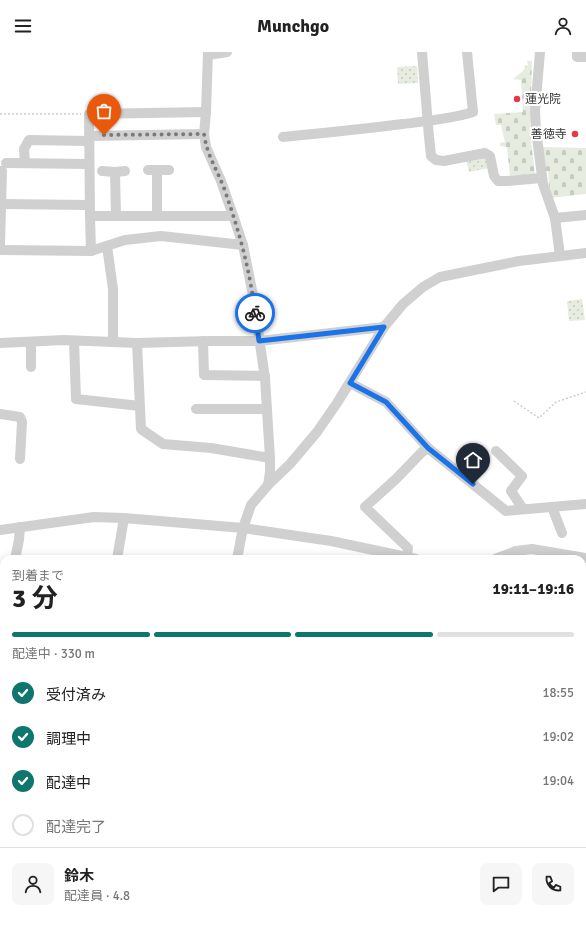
<!DOCTYPE html>
<html lang="ja">
<meta charset="utf-8">
<style>
body{margin:0;font-family:Signika,"Noto Sans JP",sans-serif;background:#f6f6f6;color:#222;height:100vh;display:flex;flex-direction:column;font-size:15px;white-space:nowrap}
*{box-sizing:border-box;margin:0}
p{font-size:13px;color:#767676}
.icon{flex:none;width:22px;height:22px;fill:none;stroke:currentColor;stroke-width:2;stroke-linecap:round;stroke-linejoin:round}
.map{position:relative;flex:1;overflow:hidden}
.sheet{position:absolute;left:0px;top:503px;width:586px;height:372px;display:flex;flex-direction:column;background:#fff;border-radius:12px 12px 0 0;box-shadow:0 2px 10px #0003}
.sheet>*{flex:none}
.pin{position:absolute;display:grid;place-items:center;width:34px;height:34px;color:#fff;margin:-41px -17px;border-radius:50% 50% 50% 0;rotate:-45deg;box-shadow:0 0 4px #0007}
.pin .icon{rotate:45deg}
.courier{position:absolute;display:grid;place-items:center;width:40px;height:40px;margin:-20px;border:3px solid #1a73e8;border-radius:50%;background:#fff;color:#222;box-shadow:0 1px 5px #0007}
.head em{font-style:normal;font-weight:700}
.head div{display:flex;flex-direction:column-reverse}
.head{display:flex;align-items:center;justify-content:space-between;height:68px;padding:0 12px}
h1{font-size:26px;font-weight:700;line-height:30px}
.bar{display:grid;grid-template-columns:repeat(4,1fr);gap:6px 4px;align-content:center;height:48px;padding:0 12px}
.bar i{height:5px;border-radius:3px;background:#e0e0e0}
.bar .selected{background:#0f766e}
.bar p{grid-column:span 4}
.line{display:flex;align-items:center;gap:10px;padding:0 12px;border-top:1px solid #e0e0e0}
.line div{flex:1}
.round{display:grid;place-items:center;flex:none;width:42px;height:42px;border-radius:8px;background:#f6f6f6}
ol{padding:0 12px;list-style:none}
li{display:flex;align-items:center;gap:12px;height:44px}
li p{margin-inline-start:auto}
li .icon{padding:4px;border-radius:50%;background:#0f766e;color:#fff;stroke-width:4}
li:last-child{color:#767676}
li i{width:22px;height:22px;border:2px solid #e0e0e0;border-radius:50%}
header{display:flex;justify-content:space-between;align-items:center;height:52px;padding:0 12px;background:#fff;font-size:18px;font-weight:700}
.map>svg:first-child{display:block}
.cemetery{fill:url(#cemetery-stones)}
.park{fill:url(#park-dots)}
.lines{fill:none;stroke-linecap:round;stroke-linejoin:round}
.stream{stroke:#cfe2ee;stroke-width:2.5}
.path{stroke:#cdcdcd;stroke-width:1.5;stroke-dasharray:2 2;stroke-linecap:butt}
.minor{stroke:#d0d0d0;stroke-width:10}
.done{stroke:#7a7a7a;stroke-width:4;stroke-dasharray:0 7.2}
.route{stroke:#1a73e8;stroke-width:5}
.poi-dot{fill:#e63946;stroke:#fff;stroke-width:1.5}
.labels{text-anchor:middle;stroke-width:4;stroke-linejoin:round;paint-order:stroke}
.poi-label{font-size:12px;fill:#333;stroke:#fff;text-anchor:start}
</style>
<header><svg class="icon" aria-label="menu" viewBox="0 0 24 24"><path d="M4 6h16M4 12h16M4 18h16"/></svg>Munchgo<svg class="icon" aria-label="person" viewBox="0 0 24 24"><circle cx="12" cy="8" r="4"/><path d="M4 21q1-7 8-7t8 7"/></svg></header>
<div class="map">
<svg width="586" height="875" viewBox="0 0 586 875">
<defs>
<pattern id="cemetery-stones" width="16" height="16" patternUnits="userSpaceOnUse"><rect width="16" height="16" fill="#e6ecdf"/><path d="M2 7V4a2 2 0 0 1 4 0v3zM10 15v-3a2 2 0 0 1 4 0v3z" fill="#c6cbc0"/></pattern>
<pattern id="park-dots" width="8" height="8" patternUnits="userSpaceOnUse"><rect width="8" height="8" fill="#e6ecdf"/><path d="M2 2h.1M6 6h.1" fill="none" stroke="#c6cbc0" stroke-width="1.8" stroke-linecap="round"/></pattern>
</defs>
<rect width="100%" height="100%" fill="#fff"/>
<!-- cemetery -->
<g class="cemetery">
<polygon points="527,9 532,9 530,81 535,122 510,124 507,95 500,94 500,91 505,90 501,73 496,73 494,62 523,60 521,28 513,27 524,18 525,14 528,13"/>
<polygon points="541,95 586,96 586,142 550,146 548,119 543,119"/>
</g>
<!-- park -->
<g class="park">
<polygon points="417,14 418,31 398,32 397,15"/>
<polygon points="482,105 487,106 489,116 469,120 466,108"/>
<polygon points="582,247 585,268 569,269 567,249"/>
</g>
<g class="lines">
<!-- stream -->
<g class="stream">
<polyline points="582,870 586,870"/>
<polyline points="484,875 489,871"/>
</g>
<!-- path -->
<g class="path">
<polyline points="0,62 81,62"/>
<polyline points="514,349 539,366 556,350 586,340"/>
</g>
<!-- minor -->
<g class="minor">
<polyline points="208,0 206,60 204,82 206,95 221,129 235,169 243,193 252,238 265,326 270,406 270,420 268,433"/>
<polyline points="422,0 429,85 431,104 436,108 444,109 485,101 490,104 494,124 498,129 507,129 542,126"/>
<polyline points="540,0 535,59 536,78 543,132 555,166 560,204"/>
<polyline points="577,0 577,5 586,5"/>
<polyline points="208,3 227,0"/>
<polyline points="89,84 204,82"/>
<path d="M283,85C323,81 363,77 403,72C427,69 451,67 473,60L467,0"/>
<polyline points="6,111 89,112"/>
<polyline points="25,111 24,97 29,88 89,89"/>
<polyline points="148,118 169,118"/>
<polyline points="0,119 2,119 0,192"/>
<polyline points="102,119 115,120 125,119"/>
<polyline points="157,119 157,164"/>
<polyline points="115,120 116,164"/>
<polyline points="1,152 89,153"/>
<polyline points="90,164 89,62 206,60"/>
<polyline points="555,166 586,163"/>
<polyline points="107,194 113,237 113,290"/>
<polyline points="0,198 91,199 125,188 161,184 243,193"/>
<polyline points="91,199 90,164 233,164"/>
<polyline points="74,289 76,347 140,354"/>
<polyline points="203,289 204,323 265,324"/>
<polyline points="31,290 31,315"/>
<polyline points="0,291 64,288 137,291 210,289 259,289 384,275"/>
<polyline points="137,291 141,377 163,392 211,396 270,406"/>
<polyline points="350,331 386,350 428,396 506,459 586,452"/>
<polyline points="196,357 267,357"/>
<polyline points="0,362 20,365 22,370 20,407"/>
<polyline points="496,399 522,424 511,439 523,457"/>
<polyline points="552,455 562,481"/>
<polyline points="0,478 94,465 124,466 243,476 331,489 416,507"/>
<polyline points="407,504 408,496 365,455 396,427 422,400 428,396"/>
<polyline points="15,507 19,488 20,475"/>
<polyline points="117,507 124,466"/>
<polyline points="237,507 243,476 251,453 268,433 290,412 317,380 337,351 384,275 403,252 423,235 440,225 519,209 586,201"/>
<polyline points="495,507 516,499 532,497 586,506"/>
<polyline points="0,557 4,546"/>
<polyline points="0,581 4,583"/>
<polyline points="584,632 586,630"/>
<polyline points="582,647 586,652 582,665"/>
<polyline points="582,705 586,700"/>
<polyline points="0,712 4,708"/>
<polyline points="582,729 586,728"/>
<polyline points="0,735 4,738"/>
<polyline points="582,792 586,792"/>
<polyline points="0,795 4,797"/>
<polyline points="0,818 4,807"/>
<polyline points="582,833 586,832"/>
<polyline points="394,871 423,875"/>
<polyline points="40,875 42,871"/>
<polyline points="144,875 145,871"/>
<polyline points="251,875 252,871"/>
<polyline points="365,875 365,871"/>
<polyline points="445,875 445,871"/>
<polyline points="468,875 470,871"/>
</g>
</g>
<g class="lines">
<!-- done -->
<path class="done" d="M104,83L204,82C207,104 218,119 225,139C239,179 250,218 255,261"/>
<!-- route -->
<polyline class="route" points="255,261 259,289 384,275 350,331 386,350 428,396 473,432"/>
</g>
<!-- markers -->
<g class="poi-dot">
<circle cx="517" cy="47" r="4"/>
<circle cx="575" cy="82" r="4"/>
</g>
<g class="labels">
<!-- poi labels -->
<g class="poi-label">
<text x="525" y="51">蓮光院</text>
<text x="567" y="86" text-anchor="end">善徳寺</text>
</g>
</g>
</svg>
<div class="pin" style="left:104px;top:83px;background:#ea580c"><svg class="icon" aria-label="bag" viewBox="0 0 24 24"><path d="M5 8h14l-1 12H6zM9 8a3 3 0 0 1 6 0"/></svg></div>
<div class="pin" style="left:473px;top:432px;background:#1f2937"><svg class="icon" aria-label="home" viewBox="0 0 24 24"><path d="M3 11l9-7 9 7M6 9v11h12V9"/></svg></div>
<div class="courier" style="left:255px;top:261px"><svg class="icon" aria-label="bike" viewBox="0 0 24 24"><circle cx="6" cy="16" r="4"/><circle cx="18" cy="16" r="4"/><path d="M6 16l4-8h5l3 8M10 8l3 8H6M13 5h3"/></svg></div>
<section class="sheet">
<div class="head"><div><h1>3 分</h1><p>到着まで</p></div><em>19:11–19:16</em></div>
<div class="bar"><i class="selected"></i><i class="selected"></i><i class="selected"></i><i></i><p>配達中 · 330 m</p></div>
<ol>
<li><svg class="icon" aria-label="check" viewBox="0 0 24 24"><path d="M5 12l5 5 9-10"/></svg>受付済み<p>18:55</p></li>
<li><svg class="icon" aria-label="check" viewBox="0 0 24 24"><path d="M5 12l5 5 9-10"/></svg>調理中<p>19:02</p></li>
<li><svg class="icon" aria-label="check" viewBox="0 0 24 24"><path d="M5 12l5 5 9-10"/></svg>配達中<p>19:04</p></li>
<li><i></i>配達完了</li>
</ol>
<div class="line" style="height:72px"><a class="round"><svg class="icon" aria-label="person" viewBox="0 0 24 24"><circle cx="12" cy="8" r="4"/><path d="M4 21q1-7 8-7t8 7"/></svg></a><div><b>鈴木</b><p>配達員 · 4.8</p></div><a class="round"><svg class="icon" aria-label="chat" viewBox="0 0 24 24"><path d="M4 5h16v11H9l-5 4z"/></svg></a><a class="round"><svg class="icon" aria-label="phone" viewBox="0 0 24 24"><path d="M5 4h4l2 5-3 2q2 4 5 5l2-3 5 2v4C11 20 4 13 5 4z"/></svg></a></div>
</section>
</div>
